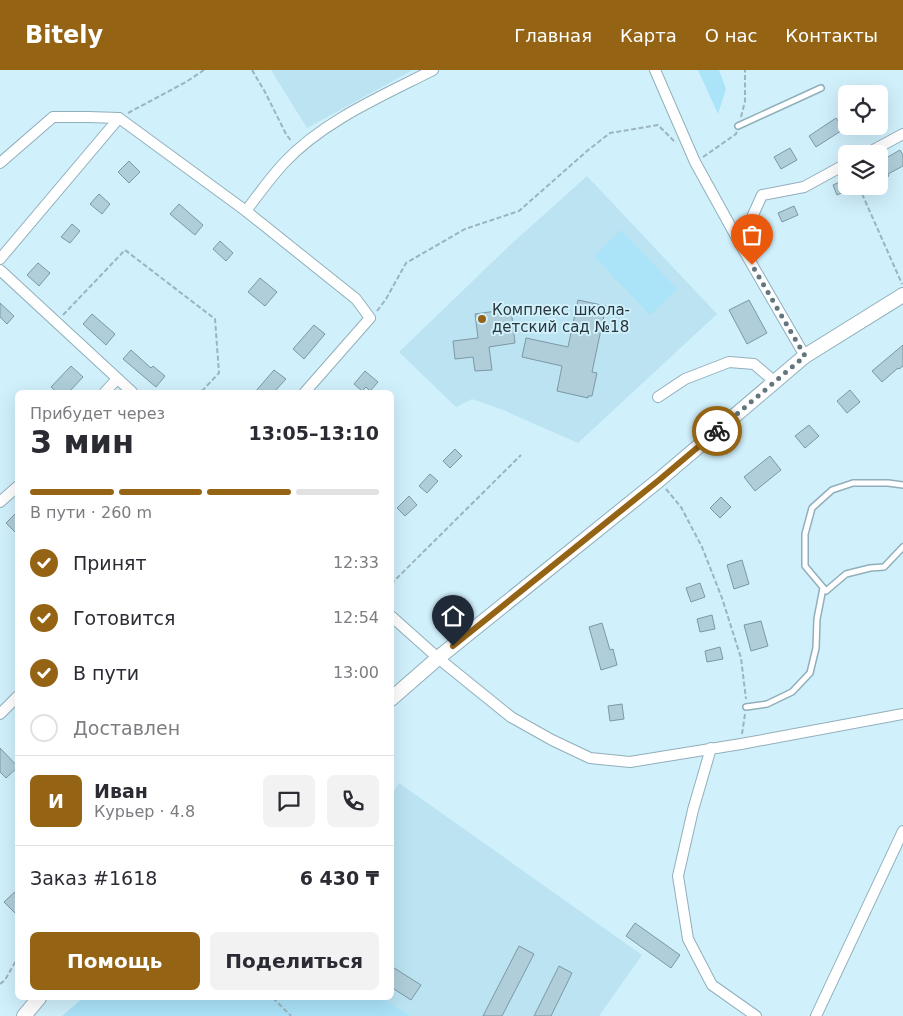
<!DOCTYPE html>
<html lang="ru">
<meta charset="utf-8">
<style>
body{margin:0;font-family:"DejaVu Sans",sans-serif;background:#f2f2f3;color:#2b2b33;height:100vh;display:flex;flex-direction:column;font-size:19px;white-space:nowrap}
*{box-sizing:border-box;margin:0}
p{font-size:16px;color:#7c7c81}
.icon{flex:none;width:28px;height:28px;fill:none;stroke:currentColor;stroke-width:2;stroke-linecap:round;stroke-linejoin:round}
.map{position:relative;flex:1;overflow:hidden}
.sheet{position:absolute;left:15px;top:320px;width:379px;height:610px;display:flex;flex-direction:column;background:#fff;border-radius:8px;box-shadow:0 5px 20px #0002}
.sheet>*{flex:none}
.buttons{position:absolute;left:838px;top:15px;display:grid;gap:10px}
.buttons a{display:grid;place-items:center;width:50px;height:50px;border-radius:8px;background:#fff;box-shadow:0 5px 20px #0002;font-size:25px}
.pin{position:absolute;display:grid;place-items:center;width:42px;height:42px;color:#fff;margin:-51px -21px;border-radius:50% 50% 50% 0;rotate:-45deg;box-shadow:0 0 5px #0007}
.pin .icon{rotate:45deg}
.courier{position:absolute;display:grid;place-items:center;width:50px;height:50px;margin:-25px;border:4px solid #946414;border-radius:50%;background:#fff;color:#222;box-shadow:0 1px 6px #0007}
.overview em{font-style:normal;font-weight:800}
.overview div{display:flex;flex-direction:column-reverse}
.overview{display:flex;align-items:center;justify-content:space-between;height:85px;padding:0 15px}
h1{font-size:32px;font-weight:800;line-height:38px}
.bar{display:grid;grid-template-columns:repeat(4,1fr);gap:8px 5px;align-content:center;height:60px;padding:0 15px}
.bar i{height:6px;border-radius:4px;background:#e1e1e2}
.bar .active{background:#946414}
.bar p{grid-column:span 4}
.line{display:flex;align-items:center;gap:12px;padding:0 15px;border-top:1px solid #e1e1e2}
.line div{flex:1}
.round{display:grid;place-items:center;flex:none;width:52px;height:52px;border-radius:8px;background:#f2f2f3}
ol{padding:0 15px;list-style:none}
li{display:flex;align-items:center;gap:15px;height:55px}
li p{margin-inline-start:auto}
li .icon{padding:5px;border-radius:50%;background:#946414;color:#fff;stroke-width:4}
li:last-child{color:#7c7c81}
li i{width:28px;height:28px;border:2px solid #e1e1e2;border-radius:50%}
.primary-button{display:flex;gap:10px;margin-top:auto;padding:10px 15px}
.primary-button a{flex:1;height:58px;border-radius:8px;background:#946414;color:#fff;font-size:20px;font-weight:800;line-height:58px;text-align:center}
.primary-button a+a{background:#f2f2f3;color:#2b2b33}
header{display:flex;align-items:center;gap:30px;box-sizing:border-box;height:70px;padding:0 25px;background:#946414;color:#fff}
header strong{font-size:24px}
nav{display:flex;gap:28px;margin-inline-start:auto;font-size:18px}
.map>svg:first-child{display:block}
.built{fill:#bbe3f2}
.green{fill:#abe3f9}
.building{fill:#afceda;stroke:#7b99a4}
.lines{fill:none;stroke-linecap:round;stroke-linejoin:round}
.lane-casing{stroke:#91afbb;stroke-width:8}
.street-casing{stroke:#91afbb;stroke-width:12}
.secondary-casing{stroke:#91afbb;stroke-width:16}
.path{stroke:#9bb4be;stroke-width:2;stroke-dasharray:5 2.5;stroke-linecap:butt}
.lane{stroke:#fff;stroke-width:5}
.street{stroke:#fff;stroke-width:10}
.secondary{stroke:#fff;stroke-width:14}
.done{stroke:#63767e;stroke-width:5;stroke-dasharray:0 9}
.route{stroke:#946414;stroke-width:6}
.poi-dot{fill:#946414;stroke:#d0f0fc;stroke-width:2}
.labels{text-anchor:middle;stroke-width:4;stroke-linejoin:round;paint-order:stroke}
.poi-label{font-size:15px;fill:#29353a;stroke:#d0f0fc;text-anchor:start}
</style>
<header>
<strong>Bitely</strong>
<nav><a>Главная</a><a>Карта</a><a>О нас</a><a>Контакты</a></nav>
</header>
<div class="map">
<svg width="903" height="946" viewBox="0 0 903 946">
<rect width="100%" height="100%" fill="#d0f0fc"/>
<!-- built -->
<g class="built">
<polygon points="271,0 413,0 307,58"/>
<polygon points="587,106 717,244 578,373 503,340 472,329 456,337 399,282 507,178"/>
<polygon points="399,713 642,885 599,946 412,946 382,928 391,928 391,725"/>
</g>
<!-- green -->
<g class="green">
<polygon points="698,0 719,0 726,19 718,44"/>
<polygon points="621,160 677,219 650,245 594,186"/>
<polygon points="83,928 382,928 412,946 62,946"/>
</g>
<!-- building -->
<g class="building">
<polygon points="836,48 844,59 816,77 809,66"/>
<polygon points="790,78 797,90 781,99 774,87"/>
<polygon points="900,80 903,85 903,96 888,104 889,106 879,111 879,92"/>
<polygon points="129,91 140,102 129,113 118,102"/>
<polygon points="846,109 846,121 837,125 833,115"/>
<polygon points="99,124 110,134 102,144 90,134"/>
<polygon points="179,134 203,155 195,165 170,144"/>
<polygon points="794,136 798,145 782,152 778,143"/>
<polygon points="72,154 80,161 70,173 61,167"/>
<polygon points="220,171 233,183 226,191 213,179"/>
<polygon points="38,193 50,203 39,216 27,205"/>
<polygon points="260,208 277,222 265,236 248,222"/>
<polygon points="578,230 606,236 592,302 597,303 592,326 588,326 588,328 557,321 562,296 522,287 526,268 568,277"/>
<polygon points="749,230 767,263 747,274 729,240"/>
<polygon points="0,233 14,246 7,254 0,247"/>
<polygon points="511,239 515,273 489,277 492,300 475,301 473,287 455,289 453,271 478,268 475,244"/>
<polygon points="92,244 115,264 106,275 83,254"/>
<polygon points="314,255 325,264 304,289 293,279"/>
<polygon points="903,275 903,296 899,299 898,298 882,312 872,301"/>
<polygon points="131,280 151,298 153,296 165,306 156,317 123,289"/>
<polygon points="71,296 83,307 69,322 57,322 51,317"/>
<polygon points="274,300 286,309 274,322 255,322"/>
<polygon points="365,301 378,312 370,321 366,317 362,321 354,314"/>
<polygon points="850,320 860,332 847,343 837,331"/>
<polygon points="809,355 819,366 805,378 795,366"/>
<polygon points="455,379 462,386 450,398 443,391"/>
<polygon points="770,386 781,400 755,421 744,407"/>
<polygon points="430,404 438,411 427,423 419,416"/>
<polygon points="409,426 417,435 405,446 397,438"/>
<polygon points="721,427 731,437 720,448 710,438"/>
<polygon points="18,441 18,465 6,453"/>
<polygon points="742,490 749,514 734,519 727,495"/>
<polygon points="700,513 705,527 691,532 686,518"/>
<polygon points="712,545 715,559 700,562 697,549"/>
<polygon points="761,551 768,576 751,581 744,555"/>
<polygon points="602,553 610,580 613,579 617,595 601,600 589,557"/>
<polygon points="720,577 723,589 707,592 705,581"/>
<polygon points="622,634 624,649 610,651 608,636"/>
<polygon points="0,678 18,697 6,708 0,702"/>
<polygon points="18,819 18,846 4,832"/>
<polygon points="635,853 680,885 671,898 626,866"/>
<polygon points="519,876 534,884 502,946 483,946"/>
<polygon points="391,896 421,915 411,930 391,917"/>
<polygon points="559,896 572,903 551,946 534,946"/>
</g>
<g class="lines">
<defs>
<g id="lane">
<polyline points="738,56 821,18"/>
<polyline points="903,415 888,413 853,413 832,420 812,438 805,464 805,496 826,521 846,504 870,498 884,497 903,477"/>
<polyline points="746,637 767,634 792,622 810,603 816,578 817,549 823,518"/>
</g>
<g id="street">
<polyline points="655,0 695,92 743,179 805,286"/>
<polyline points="866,84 903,64"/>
<polyline points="0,93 53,47 88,47 119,48 246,141 356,229 370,248 305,322"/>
<path d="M246,141C258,125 270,108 284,93C323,51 382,26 433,0"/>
<polyline points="740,174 762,125 804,117 846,94"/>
<polyline points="0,189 119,48"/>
<polyline points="0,200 132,322"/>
<polyline points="105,322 117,309"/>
<polyline points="658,327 685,309 729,292 754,294 775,312"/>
<polyline points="0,432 18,416"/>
<polyline points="391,546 438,588 511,647 552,670 590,688 630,692 741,674 903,644"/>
<polyline points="0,644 18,626"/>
<polyline points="711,678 693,740 678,806 688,869 712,915 756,946"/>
<polyline points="816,946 903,761"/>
</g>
<g id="secondary">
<polyline points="391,629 438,588 659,410 805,286 903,225"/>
<polyline points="24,946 39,928"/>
</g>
</defs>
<!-- lane casing -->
<use href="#lane" class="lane-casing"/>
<!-- street casing -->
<use href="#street" class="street-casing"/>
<!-- secondary casing -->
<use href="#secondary" class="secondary-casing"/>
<!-- path -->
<g class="path">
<polyline points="252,0 265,22 286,64 292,72"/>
<polyline points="128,43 186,12 204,0"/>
<polyline points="741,47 745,31 745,0"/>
<polyline points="703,87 736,64 737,61"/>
<polyline points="859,117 902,214"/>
<polyline points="377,241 386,229 406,193 465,159 519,141 587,81 610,63 658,55 676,73"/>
<polyline points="63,245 125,180 215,249 219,303 201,322"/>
<polyline points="666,419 681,437 702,477 722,528 741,588 746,629"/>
<polyline points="391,514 521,385"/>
<polyline points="742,664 745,644"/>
<polyline points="0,914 5,910 18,887"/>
<polyline points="273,928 291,946"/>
</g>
<!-- lane -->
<use href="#lane" class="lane"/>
<!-- street -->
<use href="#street" class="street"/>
<!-- secondary -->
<use href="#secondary" class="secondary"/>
</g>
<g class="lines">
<!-- done -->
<polyline class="done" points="717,361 805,286 752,195"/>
<!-- route -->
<polyline class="route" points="453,576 659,410 717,361"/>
</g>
<!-- markers -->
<circle class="poi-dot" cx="482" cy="249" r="5"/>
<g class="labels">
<!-- poi labels -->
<g class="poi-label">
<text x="492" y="245">Комплекс школа-<tspan x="492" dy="17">детский сад №18</tspan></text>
</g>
</g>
</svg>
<div class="buttons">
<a><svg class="icon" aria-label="locate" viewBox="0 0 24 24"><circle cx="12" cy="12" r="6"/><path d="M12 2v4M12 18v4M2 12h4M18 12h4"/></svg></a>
<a><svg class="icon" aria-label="layers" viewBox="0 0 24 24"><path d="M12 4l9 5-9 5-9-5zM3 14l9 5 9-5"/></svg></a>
</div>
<div class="pin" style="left:752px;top:195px;background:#ea580c"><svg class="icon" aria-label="bag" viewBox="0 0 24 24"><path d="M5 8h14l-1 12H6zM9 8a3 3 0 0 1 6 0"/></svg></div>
<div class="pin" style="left:453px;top:576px;background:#1f2937"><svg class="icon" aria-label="home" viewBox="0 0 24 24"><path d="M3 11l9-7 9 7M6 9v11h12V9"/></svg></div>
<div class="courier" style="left:717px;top:361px"><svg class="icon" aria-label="bike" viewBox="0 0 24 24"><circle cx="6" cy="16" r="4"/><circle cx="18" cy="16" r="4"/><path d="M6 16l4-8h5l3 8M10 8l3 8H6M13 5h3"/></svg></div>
<section class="sheet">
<div class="overview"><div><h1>3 мин</h1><p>Прибудет через</p></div><em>13:05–13:10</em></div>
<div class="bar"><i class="active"></i><i class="active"></i><i class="active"></i><i></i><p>В пути · 260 m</p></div>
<ol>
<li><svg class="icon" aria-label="check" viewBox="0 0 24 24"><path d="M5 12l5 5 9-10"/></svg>Принят<p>12:33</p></li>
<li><svg class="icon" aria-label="check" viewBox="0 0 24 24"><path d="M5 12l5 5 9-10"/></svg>Готовится<p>12:54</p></li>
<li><svg class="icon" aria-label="check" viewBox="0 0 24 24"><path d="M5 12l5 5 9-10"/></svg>В пути<p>13:00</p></li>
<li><i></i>Доставлен</li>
</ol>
<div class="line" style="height:90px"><b class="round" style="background:#946414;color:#fff">И</b><div><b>Иван</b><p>Курьер · 4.8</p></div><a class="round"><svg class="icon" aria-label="chat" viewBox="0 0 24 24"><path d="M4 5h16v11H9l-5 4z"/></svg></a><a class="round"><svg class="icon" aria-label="phone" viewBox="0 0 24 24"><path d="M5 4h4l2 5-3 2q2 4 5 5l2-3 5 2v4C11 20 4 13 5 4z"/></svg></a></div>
<div class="line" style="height:65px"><div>Заказ #1618</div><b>6 430 ₸</b></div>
<div class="primary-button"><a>Помощь</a><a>Поделиться</a></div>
</section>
</div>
